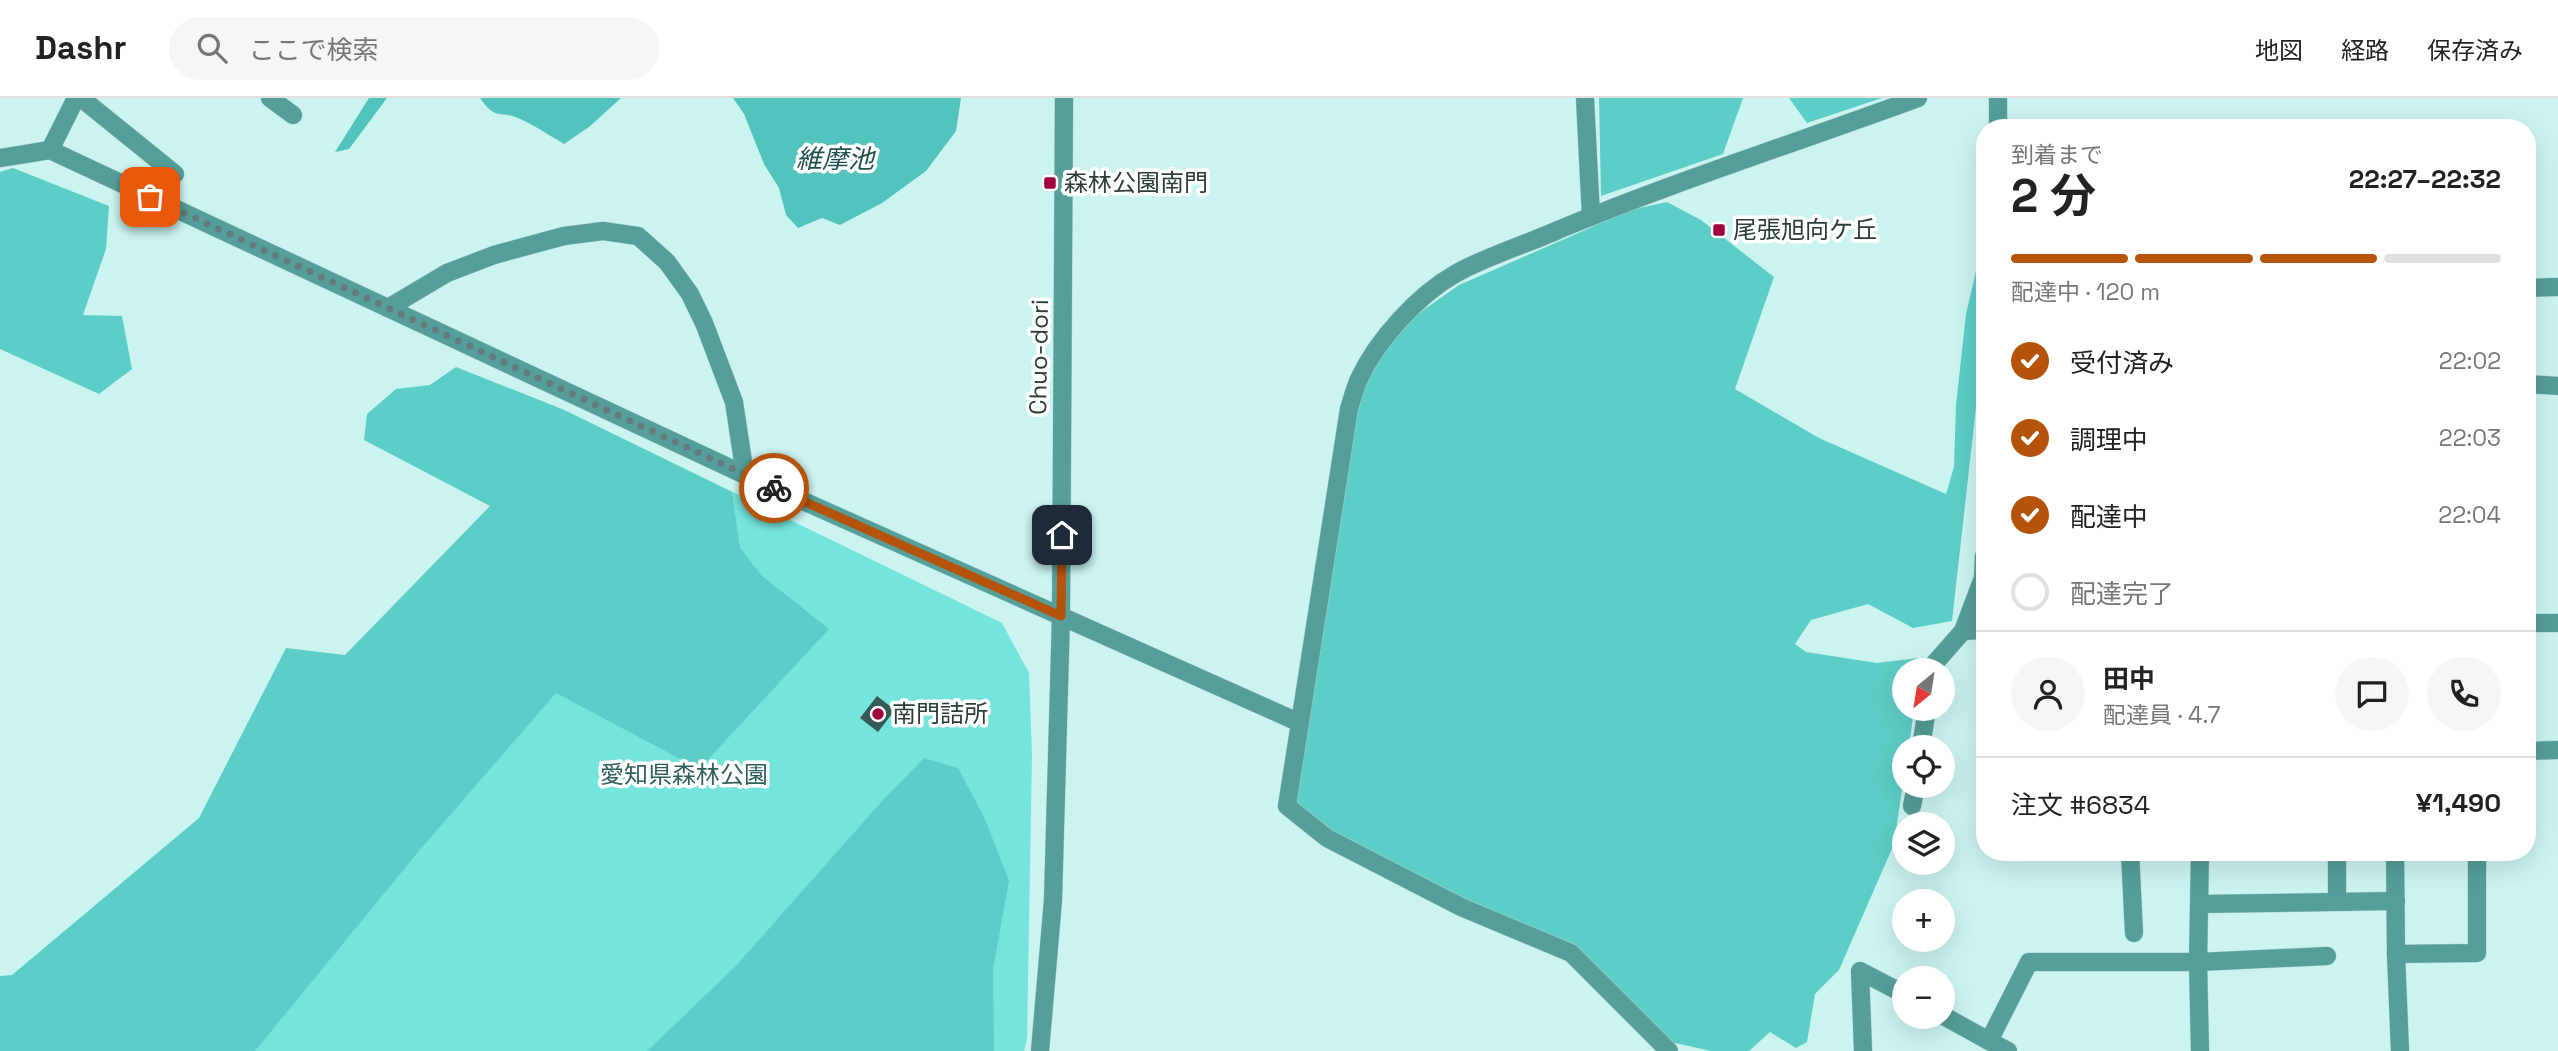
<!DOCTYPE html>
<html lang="ja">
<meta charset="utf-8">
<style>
body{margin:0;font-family:"Space Grotesk","Noto Sans JP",sans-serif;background:#f6f6f6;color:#222;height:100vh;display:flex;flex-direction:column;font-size:26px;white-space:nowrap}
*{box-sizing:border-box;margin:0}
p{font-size:23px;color:#767676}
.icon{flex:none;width:38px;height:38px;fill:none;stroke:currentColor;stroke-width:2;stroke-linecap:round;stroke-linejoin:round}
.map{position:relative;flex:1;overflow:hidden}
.details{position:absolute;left:1976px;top:21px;width:560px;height:742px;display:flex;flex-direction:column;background:#fff;border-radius:28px;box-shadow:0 7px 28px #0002}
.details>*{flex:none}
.needle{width:46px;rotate:210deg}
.buttons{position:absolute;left:1892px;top:560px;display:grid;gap:14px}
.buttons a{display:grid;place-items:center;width:63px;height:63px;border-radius:50%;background:#fff;box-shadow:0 7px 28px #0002;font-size:35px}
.pin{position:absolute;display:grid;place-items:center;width:60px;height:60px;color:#fff;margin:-30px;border-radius:14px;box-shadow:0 4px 10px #0006}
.courier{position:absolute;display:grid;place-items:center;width:70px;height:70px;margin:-35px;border:5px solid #b45309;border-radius:50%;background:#fff;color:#222;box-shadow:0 2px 9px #0007}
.summary em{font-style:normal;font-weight:700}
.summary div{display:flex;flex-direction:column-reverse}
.summary{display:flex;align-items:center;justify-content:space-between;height:119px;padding:0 35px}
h1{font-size:46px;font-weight:700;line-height:52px}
.bar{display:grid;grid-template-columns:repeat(4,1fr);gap:10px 7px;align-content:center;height:84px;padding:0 35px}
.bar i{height:9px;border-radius:5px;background:#e0e0e0}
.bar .on{background:#b45309}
.bar p{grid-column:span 4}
.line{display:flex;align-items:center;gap:18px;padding:0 35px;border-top:2px solid #e0e0e0}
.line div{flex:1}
.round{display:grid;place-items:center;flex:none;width:74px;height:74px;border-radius:37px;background:#f6f6f6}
ol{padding:0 35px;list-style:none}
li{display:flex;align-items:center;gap:21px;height:77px}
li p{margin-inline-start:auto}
li .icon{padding:7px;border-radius:50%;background:#b45309;color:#fff;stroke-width:4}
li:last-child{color:#767676}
li i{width:38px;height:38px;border:4px solid #e0e0e0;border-radius:50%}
header{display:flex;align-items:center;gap:42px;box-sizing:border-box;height:98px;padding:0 35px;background:#fff;border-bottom:2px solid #e0e0e0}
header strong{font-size:33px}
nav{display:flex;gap:38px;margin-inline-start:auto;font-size:24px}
.search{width:490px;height:63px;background:#f6f6f6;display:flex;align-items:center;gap:18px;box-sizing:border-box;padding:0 24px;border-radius:38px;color:#767676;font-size:26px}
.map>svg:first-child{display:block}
.green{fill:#74e4dc}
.forest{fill:#5dcec7}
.water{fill:#52c4bd}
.building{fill:#355a58}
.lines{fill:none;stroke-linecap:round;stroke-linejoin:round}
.minor-casing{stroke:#abcfcd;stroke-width:19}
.minor{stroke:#569e99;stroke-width:18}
.done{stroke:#647c7b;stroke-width:7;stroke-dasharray:0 12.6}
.route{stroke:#b45309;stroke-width:9}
.poi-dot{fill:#a0013f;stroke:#fff;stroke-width:2.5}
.labels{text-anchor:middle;stroke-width:7;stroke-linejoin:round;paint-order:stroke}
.poi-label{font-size:24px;fill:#2c3c3b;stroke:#fff;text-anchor:start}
.street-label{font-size:24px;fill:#2c3c3b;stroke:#fff}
.park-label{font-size:24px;fill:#30605d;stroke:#fff}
.water-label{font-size:26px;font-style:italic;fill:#1f514e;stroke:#fff}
</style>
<header>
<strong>Dashr</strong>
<div class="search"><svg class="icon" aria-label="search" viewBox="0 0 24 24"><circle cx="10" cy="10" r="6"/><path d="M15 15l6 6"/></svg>ここで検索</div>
<nav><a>地図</a><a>経路</a><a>保存済み</a></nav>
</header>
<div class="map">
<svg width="2558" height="953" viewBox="0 0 2558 953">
<rect width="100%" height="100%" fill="#cbf4f1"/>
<!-- green -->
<polygon class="green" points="562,311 1002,525 1029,575 1032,656 1027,942 1024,953 0,953 0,927 565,421"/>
<!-- forest -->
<g class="forest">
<polygon points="1599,0 1743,0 1723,56 1601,98"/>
<polygon points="1789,0 1882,0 1807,25"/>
<polygon points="13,70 109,108 106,151 83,217 122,218 132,271 99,296 0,251 0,74"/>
<polygon points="1667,104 1701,122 1774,179 1735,291 1819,340 1946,396 1954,369 1956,307 1966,216 1976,173 1984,185 1984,238 1952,523 1913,530 1868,506 1811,522 1795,546 1806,554 1877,565 1918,560 1917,572 1904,572 1904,611 1914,611 1909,649 1904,649 1904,678 1894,746 1839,872 1815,896 1807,944 1796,950 1770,934 1749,953 1711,953 1666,943 1572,852 1329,738 1291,706 1351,312 1365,278 1412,220 1459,187 1592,129 1621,114"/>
<polygon points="456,269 562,311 732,394 740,450 762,478 829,531 699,671 556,595 418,754 255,953 0,953 0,878 12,877 199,720 286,550 345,557 490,408 364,342 367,316 396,291 430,287"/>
<polygon points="924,660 958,670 985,721 1009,783 993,871 994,953 647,953 735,869 883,702"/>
</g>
<!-- water -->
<g class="water">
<polygon points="369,0 387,0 349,51 335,54"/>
<path d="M480,0H621L589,29L564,46C549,37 534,27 518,20C499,12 496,23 480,0Z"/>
<polygon points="733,0 961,0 956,33 926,73 882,105 840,127 822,120 798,130 786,117 779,90 764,66 744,16"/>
</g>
<!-- building -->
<polygon class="building" points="877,598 895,612 878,634 860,620"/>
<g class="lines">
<defs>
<g id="minor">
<polyline points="81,0 175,76"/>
<polyline points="270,0 293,17"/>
<polyline points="1585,0 1591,119"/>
<polyline points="1998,0 1998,30"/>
<polyline points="50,52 76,0"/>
<polyline points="0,60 50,52 745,377 1298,624"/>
<polyline points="2527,190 2558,189"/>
<polyline points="388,210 447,175 494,157 564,138 603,133 638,138 667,164 690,196 704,225 734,304 745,377"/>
<polyline points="2527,286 2558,288"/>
<polyline points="2527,525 2558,525"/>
<polyline points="1963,533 1984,532"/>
<polyline points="1933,572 1934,566 1963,533 1983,480 1984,458"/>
<polyline points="1921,649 1927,611"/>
<polyline points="2527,653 2558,652"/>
<polyline points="1912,708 1916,688"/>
<polyline points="2130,754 2134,835"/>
<polyline points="2200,754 2198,864 2200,953"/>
<polyline points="2337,754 2337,803"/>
<polyline points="2395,754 2396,856 2400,953"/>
<polyline points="2200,806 2396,803"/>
<polyline points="2396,856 2477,855 2477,754"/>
<polyline points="1942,917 1989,943"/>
<polyline points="1040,953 1053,802 1061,518 1064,0"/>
<path d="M1669,953L1571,855L1461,809L1327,740L1287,708L1349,311C1352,301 1355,290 1359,281C1377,242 1418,197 1455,176C1484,159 1527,146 1558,132C1676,83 1798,44 1918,0"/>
<polyline points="1863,953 1860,873 1904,896"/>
<polyline points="2008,953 1989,943 2029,864 2198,864 2327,858"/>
</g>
</defs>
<!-- minor casing -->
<use href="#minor" class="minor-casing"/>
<!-- minor -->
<use href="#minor" class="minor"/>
</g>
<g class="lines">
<!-- done -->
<polyline class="done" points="150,99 774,390"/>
<!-- route -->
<polyline class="route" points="774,390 1061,518 1062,437"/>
</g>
<!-- markers -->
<g class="poi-dot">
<rect x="1043" y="78" width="14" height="14" rx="3.5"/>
<rect x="1712" y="125" width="14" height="14" rx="3.5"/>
<circle cx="878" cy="616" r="7"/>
</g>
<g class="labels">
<!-- poi labels -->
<g class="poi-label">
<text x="1064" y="93">森林公園南門</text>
<text x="1733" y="140">尾張旭向ケ丘</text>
<text x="892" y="624">南門詰所</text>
</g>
<!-- street labels -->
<g class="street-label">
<text transform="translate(1039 259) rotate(-89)" y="8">Chuo-dori</text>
</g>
<!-- park labels -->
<g class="park-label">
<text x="684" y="685">愛知県森林公園</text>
</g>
<!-- water labels -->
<g class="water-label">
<text x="835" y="70">維摩池</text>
</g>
</g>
</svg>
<div class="buttons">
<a><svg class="needle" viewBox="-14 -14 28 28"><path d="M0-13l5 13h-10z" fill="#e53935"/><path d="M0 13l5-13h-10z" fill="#767676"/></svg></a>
<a><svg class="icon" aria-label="locate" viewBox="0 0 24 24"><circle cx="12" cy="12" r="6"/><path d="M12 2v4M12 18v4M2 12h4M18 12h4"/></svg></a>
<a><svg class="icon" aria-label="layers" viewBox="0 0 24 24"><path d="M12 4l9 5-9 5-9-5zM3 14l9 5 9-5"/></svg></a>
<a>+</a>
<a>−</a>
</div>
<div class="pin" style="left:150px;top:99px;background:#ea580c"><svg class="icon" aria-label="bag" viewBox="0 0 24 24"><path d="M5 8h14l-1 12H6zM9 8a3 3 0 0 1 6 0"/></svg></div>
<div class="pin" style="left:1062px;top:437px;background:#1f2937"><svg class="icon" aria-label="home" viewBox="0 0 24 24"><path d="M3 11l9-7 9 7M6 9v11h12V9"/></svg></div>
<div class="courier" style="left:774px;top:390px"><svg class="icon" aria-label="bike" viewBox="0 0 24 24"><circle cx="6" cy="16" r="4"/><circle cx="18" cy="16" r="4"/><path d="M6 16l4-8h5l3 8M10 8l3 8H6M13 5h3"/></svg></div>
<section class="details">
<div class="summary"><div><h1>2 分</h1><p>到着まで</p></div><em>22:27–22:32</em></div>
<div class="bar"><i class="on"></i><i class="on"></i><i class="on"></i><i></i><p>配達中 · 120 m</p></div>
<ol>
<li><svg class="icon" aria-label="check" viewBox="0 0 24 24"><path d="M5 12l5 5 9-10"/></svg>受付済み<p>22:02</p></li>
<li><svg class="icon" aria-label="check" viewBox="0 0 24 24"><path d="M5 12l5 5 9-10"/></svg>調理中<p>22:03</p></li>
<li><svg class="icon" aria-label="check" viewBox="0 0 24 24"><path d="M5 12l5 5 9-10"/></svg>配達中<p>22:04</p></li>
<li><i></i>配達完了</li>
</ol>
<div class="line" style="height:126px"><a class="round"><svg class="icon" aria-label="person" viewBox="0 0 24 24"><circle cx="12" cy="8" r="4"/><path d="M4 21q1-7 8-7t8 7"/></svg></a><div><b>田中</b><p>配達員 · 4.7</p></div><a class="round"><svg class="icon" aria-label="chat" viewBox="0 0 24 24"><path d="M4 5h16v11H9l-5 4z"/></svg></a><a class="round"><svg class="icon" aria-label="phone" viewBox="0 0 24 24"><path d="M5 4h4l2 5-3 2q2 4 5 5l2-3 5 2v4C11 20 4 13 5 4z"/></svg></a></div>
<div class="line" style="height:91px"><div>注文 #6834</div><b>¥1,490</b></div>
</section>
</div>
